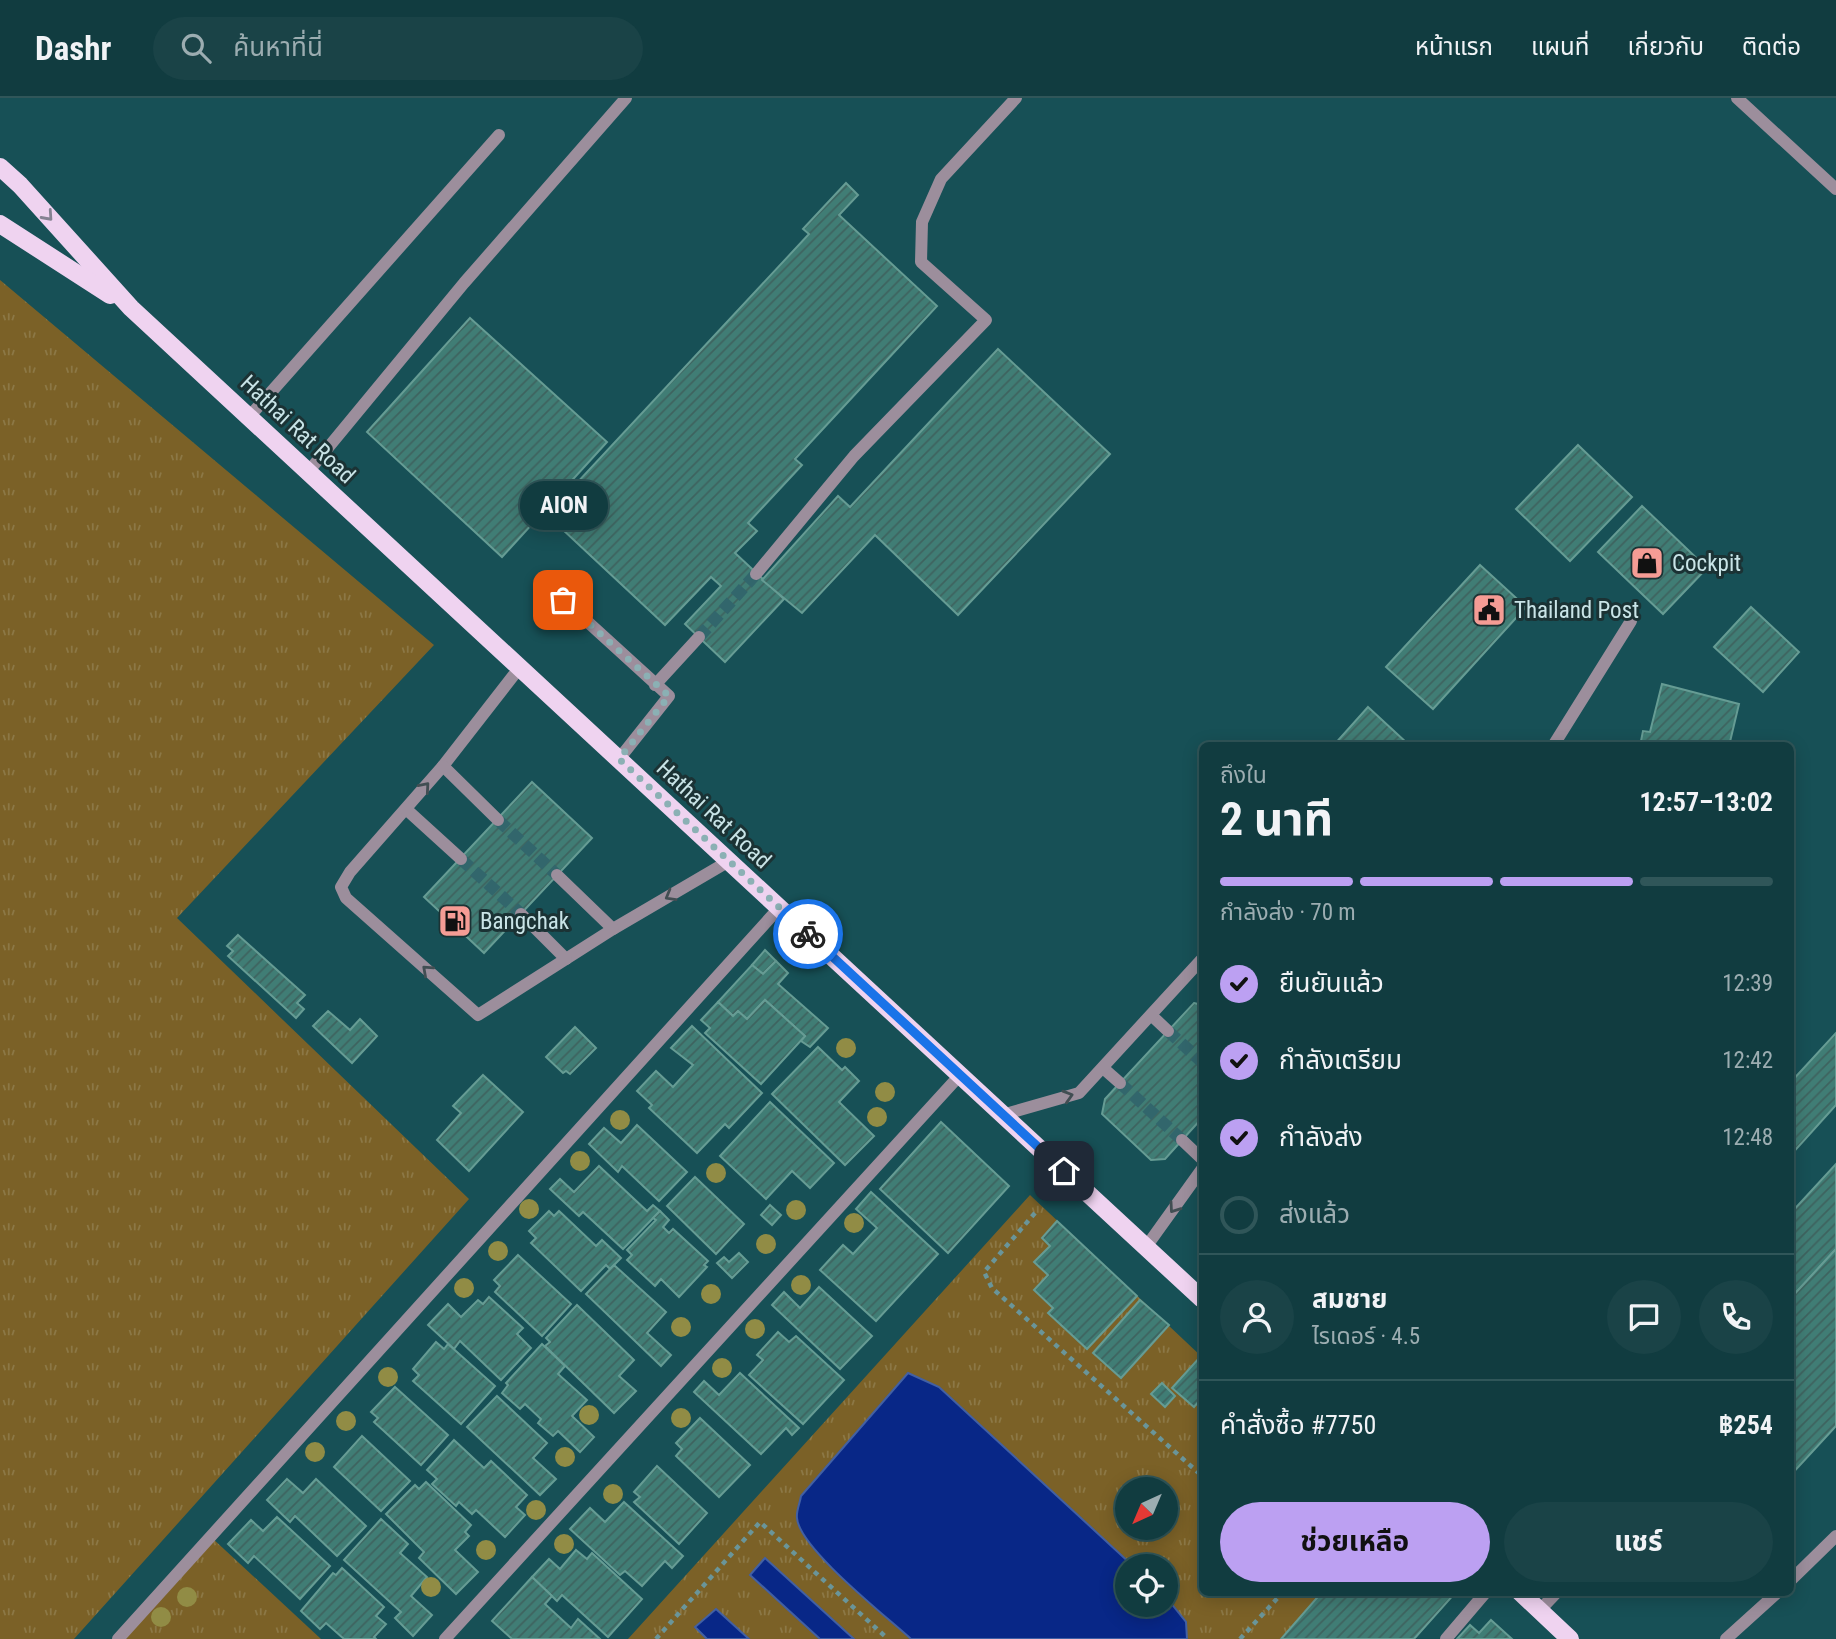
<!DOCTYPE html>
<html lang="th">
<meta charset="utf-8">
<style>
body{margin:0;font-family:"Roboto Condensed","Noto Sans Thai",sans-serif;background:#1a4347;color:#f1f3f6;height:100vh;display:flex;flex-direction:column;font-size:26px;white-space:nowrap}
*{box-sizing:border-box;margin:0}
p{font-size:23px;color:#9cadb1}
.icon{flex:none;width:38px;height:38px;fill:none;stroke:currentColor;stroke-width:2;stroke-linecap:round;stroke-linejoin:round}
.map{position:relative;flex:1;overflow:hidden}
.side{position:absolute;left:1199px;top:644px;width:595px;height:854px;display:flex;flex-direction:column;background:#113c40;border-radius:10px;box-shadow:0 4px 18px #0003,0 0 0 2px #305659}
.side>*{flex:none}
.needle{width:46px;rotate:224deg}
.tools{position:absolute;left:1115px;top:1379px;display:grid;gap:14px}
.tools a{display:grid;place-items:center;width:63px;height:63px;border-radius:50%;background:#113c40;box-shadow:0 4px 18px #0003,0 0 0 2px #305659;font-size:35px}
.pin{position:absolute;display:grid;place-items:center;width:60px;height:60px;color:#fff;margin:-30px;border-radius:14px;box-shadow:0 4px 10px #0006}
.courier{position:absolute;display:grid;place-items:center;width:70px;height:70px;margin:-35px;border:5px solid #1a73e8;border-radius:50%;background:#fff;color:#222;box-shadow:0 2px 9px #0007}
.bubble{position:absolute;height:49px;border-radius:24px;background:#113c40;box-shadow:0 4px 18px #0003,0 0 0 2px #305659;font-size:23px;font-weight:700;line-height:49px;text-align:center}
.overview em{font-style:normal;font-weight:700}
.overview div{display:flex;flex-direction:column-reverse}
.overview{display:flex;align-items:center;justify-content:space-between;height:119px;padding:0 21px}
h1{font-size:46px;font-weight:700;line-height:52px}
.bar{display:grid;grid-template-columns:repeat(4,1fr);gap:10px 7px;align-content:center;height:84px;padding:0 21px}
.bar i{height:9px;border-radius:5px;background:#305659}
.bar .selected{background:#bca0f2}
.bar p{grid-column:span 4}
.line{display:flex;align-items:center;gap:18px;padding:0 21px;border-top:2px solid #305659}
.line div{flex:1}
.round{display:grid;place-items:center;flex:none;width:74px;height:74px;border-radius:37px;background:#1a4347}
ol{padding:0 21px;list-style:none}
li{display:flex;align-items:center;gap:21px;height:77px}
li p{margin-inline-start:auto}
li .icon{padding:7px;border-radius:50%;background:#bca0f2;color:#111;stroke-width:4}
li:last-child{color:#9cadb1}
li i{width:38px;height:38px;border:4px solid #305659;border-radius:50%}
.cta{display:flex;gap:14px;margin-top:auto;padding:14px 21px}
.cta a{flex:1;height:80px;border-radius:42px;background:#bca0f2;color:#111;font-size:28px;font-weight:700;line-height:80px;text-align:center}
.cta a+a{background:#1a4347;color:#f1f3f6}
header{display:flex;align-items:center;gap:42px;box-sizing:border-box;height:98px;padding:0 35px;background:#113c40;border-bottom:2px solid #305659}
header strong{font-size:33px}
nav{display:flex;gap:38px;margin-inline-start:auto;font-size:24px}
.search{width:490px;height:63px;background:#1a4347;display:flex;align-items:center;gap:18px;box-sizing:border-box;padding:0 24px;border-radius:38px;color:#9cadb1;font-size:26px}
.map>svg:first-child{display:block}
.grass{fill:url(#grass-tufts);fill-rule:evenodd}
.water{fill:#082787;stroke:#4260a4;stroke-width:2}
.building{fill:url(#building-hatch);stroke:#669c94;stroke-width:2}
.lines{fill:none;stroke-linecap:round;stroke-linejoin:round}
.minor-tunnel{stroke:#32666c;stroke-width:12;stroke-dasharray:12 6;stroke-linecap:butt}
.path{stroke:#6a9599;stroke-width:4.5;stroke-dasharray:5 5;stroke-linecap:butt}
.minor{stroke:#9c8e9c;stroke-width:12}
.major{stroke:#efd3f0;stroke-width:18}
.tree{fill:#918c45}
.oneway{stroke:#858292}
.oneway2{stroke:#424e53}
.done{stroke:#8bb0b4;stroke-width:7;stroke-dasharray:0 12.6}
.route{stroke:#1a73e8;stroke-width:9}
.labels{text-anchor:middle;stroke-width:6;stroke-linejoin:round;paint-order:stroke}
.street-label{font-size:23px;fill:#c9e4e7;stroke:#1b3234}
.poi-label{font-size:23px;fill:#c9e4e7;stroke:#1b3234;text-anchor:start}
</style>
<header>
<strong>Dashr</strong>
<div class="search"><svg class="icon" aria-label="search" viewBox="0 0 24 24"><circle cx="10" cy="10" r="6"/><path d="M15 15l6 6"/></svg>ค้นหาที่นี่</div>
<nav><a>หน้าแรก</a><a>แผนที่</a><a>เกี่ยวกับ</a><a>ติดต่อ</a></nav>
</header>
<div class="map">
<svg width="1836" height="1541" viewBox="0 0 1836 1541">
<defs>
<pattern id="grass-tufts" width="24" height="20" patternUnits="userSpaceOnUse" patternTransform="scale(1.75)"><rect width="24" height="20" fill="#7b6127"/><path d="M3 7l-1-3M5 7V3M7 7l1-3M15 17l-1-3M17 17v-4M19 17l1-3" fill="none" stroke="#8c7846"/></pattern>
<pattern id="building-hatch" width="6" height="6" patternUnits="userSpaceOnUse" patternTransform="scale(1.75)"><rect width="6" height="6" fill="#407d75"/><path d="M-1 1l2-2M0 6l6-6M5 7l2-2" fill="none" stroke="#3e635f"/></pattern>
</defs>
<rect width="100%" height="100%" fill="#175056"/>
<!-- grass -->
<g class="grass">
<polygon points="0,182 434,547 177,820 469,1101 74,1541 0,1541"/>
<path d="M1030,1097L1202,1259V1494L1322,1495L1280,1541H1187L1186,1524L1166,1499V1468H1133L939,1289L908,1275L818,1456L911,1541H854L765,1461L750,1477L820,1541H749L716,1512L695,1529L707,1541H628ZM1127,1391H1166V1430H1127Z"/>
<polygon points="211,1439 321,1541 118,1541"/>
</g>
<!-- water -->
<g class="water">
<path d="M908,1275L939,1289L1133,1468H1127V1507H1166V1499L1186,1524L1187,1541H911C887,1519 799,1450 797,1420C796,1413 800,1405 801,1398Z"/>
<polygon points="765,1460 854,1541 820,1541 750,1477"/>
<polygon points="716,1511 749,1541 707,1541 695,1529"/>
</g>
<!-- building -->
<g class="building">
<polygon points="846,85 858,97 839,117 937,208 795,361 802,367 748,425 757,433 735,455 784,501 725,564 685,526 721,488 711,479 665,527 547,417 809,136 803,131"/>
<polygon points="470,220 607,344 502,459 367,334"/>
<polygon points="998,251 1110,356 958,517 875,437 802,515 762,482 838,398 850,409"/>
<polygon points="1578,347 1632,399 1570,463 1516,411"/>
<polygon points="1642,408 1707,470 1663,516 1598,454"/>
<polygon points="1480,467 1526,509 1433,611 1386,569"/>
<polygon points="1751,509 1799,554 1763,594 1714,549"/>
<polygon points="1662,586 1739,606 1729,648 1640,648 1643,633 1650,634"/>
<polygon points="1368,609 1408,646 1407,648 1333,648"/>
<polygon points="532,684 592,740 484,855 424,799"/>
<polygon points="238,837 305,897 297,905 304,911 296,920 228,858 233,853 227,848"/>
<polygon points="765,852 776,863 763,876 752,867"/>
<polygon points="776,863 788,875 778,886 828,930 810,949 801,943 805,938 765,902 747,921 738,913 733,918 718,904 752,867 763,876"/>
<polygon points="765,902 805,938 761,986 705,935 710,930 701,922 718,904 733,918 738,913 747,921"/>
<polygon points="1194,905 1202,907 1202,1020 1165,1061 1151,1062 1102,1016 1105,1001"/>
<polygon points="328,913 350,932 360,921 377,938 352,965 313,928"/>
<polygon points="692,928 762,995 729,1030 725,1026 697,1055 649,1010 652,1007 637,993 656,973 673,989 693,967 671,950"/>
<polygon points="575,929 596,950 570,976 566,973 563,975 546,959"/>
<polygon points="1836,935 1836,1007 1790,1058 1790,985"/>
<polygon points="818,949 842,972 845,969 859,983 839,1004 874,1038 845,1067 772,996"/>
<polygon points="483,977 523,1014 469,1073 437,1042 461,1015 453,1008"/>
<polygon points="770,1004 834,1065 810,1090 792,1073 766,1101 720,1058"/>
<polygon points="941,1024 1009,1088 948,1155 880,1091"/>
<polygon points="637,1027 687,1074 659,1103 622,1068 618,1074 589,1046 604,1030 621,1045"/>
<polygon points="1836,1066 1836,1151 1790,1201 1790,1116"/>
<polygon points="599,1068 647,1113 653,1107 660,1113 623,1151 583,1114 579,1118 550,1091 560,1081 574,1094"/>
<polygon points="695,1079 744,1126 716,1156 667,1108"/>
<polygon points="871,1094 938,1156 876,1223 820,1172 843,1147 853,1156 877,1130 856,1111"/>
<polygon points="770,1107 781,1117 772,1127 761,1117"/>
<polygon points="549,1113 554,1118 559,1113 596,1148 602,1142 621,1160 610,1171 606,1167 581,1193 531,1145 536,1140 529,1133"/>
<polygon points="660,1113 669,1122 663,1129 669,1135 673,1131 708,1163 704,1167 707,1169 679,1199 661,1181 655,1188 627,1162 632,1157 627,1152 656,1122 653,1120"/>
<polygon points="1057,1123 1137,1198 1087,1251 1048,1215 1053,1210 1034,1192 1048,1177 1034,1164 1050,1148 1042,1140"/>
<polygon points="1836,1151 1836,1328 1790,1378 1790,1201"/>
<polygon points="739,1155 748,1164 732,1180 717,1165 724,1159 729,1164"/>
<polygon points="518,1157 571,1206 542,1238 495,1194 500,1188 494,1182"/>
<polygon points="614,1167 666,1214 647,1235 671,1257 661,1268 586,1196"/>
<polygon points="819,1189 872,1238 840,1271 772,1207 784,1194 800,1210"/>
<polygon points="489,1199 523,1230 517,1236 531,1250 501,1282 460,1243 454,1251 428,1227 448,1206 461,1219 478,1202 483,1206"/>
<polygon points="1140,1202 1169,1227 1121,1280 1093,1255"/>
<polygon points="577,1207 634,1262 619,1278 636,1293 614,1315 545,1248 550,1244 546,1240"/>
<polygon points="778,1234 789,1244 796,1238 844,1282 803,1326 749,1277 763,1262 757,1257"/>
<polygon points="436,1244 444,1251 448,1246 495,1288 461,1326 413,1283 419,1277 413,1271"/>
<polygon points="542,1246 565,1268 558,1276 587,1302 572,1318 594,1339 580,1354 558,1333 553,1338 538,1325 541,1321 525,1306 520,1311 502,1295 508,1287 506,1285"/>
<polygon points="1201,1258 1202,1300 1194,1309 1172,1290"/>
<polygon points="740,1275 799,1330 792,1337 786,1330 761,1356 694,1294 704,1283 719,1297"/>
<polygon points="1162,1285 1175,1298 1165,1309 1151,1296"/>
<polygon points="395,1289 448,1337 421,1367 374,1324 378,1320 371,1314"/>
<polygon points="497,1298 547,1345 533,1360 556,1381 540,1397 467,1329"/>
<polygon points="700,1320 750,1367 719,1399 676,1358 682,1351 676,1345"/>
<polygon points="362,1338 410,1383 381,1413 334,1369"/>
<polygon points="454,1342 484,1370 491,1363 527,1397 516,1409 525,1417 505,1439 476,1412 472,1416 459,1404 456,1408 432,1386 437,1381 427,1372"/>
<polygon points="657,1368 707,1415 679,1446 634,1404 640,1399 634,1394"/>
<polygon points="287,1381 303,1395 316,1381 366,1428 337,1458 295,1418 290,1424 267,1402"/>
<polygon points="426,1384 471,1427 465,1434 469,1438 455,1452 478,1474 456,1496 419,1460 424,1454 386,1416 415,1387 419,1391"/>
<polygon points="624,1404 683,1458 672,1470 665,1463 642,1488 625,1473 620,1477 570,1431 590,1410 605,1424"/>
<polygon points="277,1419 330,1468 300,1501 254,1458 248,1465 228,1446 251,1422 263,1433"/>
<polygon points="381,1421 408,1446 400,1455 427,1479 411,1498 432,1517 413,1538 395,1520 401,1514 344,1462"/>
<polygon points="576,1452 587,1461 592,1455 642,1501 608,1539 562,1497 557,1503 532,1479 549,1461 560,1471"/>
<polygon points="342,1470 384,1509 376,1518 386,1526 374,1539 376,1541 344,1541 326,1525 320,1531 301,1513 333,1475 336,1477"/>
<polygon points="532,1479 552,1498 545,1506 571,1530 578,1521 600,1541 512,1541 492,1523"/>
<polygon points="1322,1494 1456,1494 1414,1541 1281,1541"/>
<polygon points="1491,1522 1512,1541 1457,1541 1470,1527 1479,1535"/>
</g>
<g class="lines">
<!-- minor-tunnel -->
<g class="minor-tunnel">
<polyline points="699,539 756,476"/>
<polyline points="498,722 557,777"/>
<polyline points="461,761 521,816"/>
<polyline points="1168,933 1202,964"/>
<polyline points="1120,985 1182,1042"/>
</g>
<!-- path -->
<g class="path">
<polyline points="1035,1115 984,1174 992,1190 1202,1378"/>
<polyline points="656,1541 760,1424 888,1541"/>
<polyline points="1240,1541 1283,1494"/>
</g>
<!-- minor -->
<g class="minor">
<polyline points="1737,0 1836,91"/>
<polyline points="249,319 499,37"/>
<polyline points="308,374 464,185 626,0"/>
<polyline points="756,476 854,358 986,222 921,164 922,124 941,81 1016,0"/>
<polyline points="545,485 669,598 619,661"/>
<polyline points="520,569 443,668 350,774 341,789 346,800 478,917 613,831 729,763"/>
<polyline points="655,587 699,539"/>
<polyline points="1553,648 1631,523"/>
<polyline points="443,668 498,722"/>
<polyline points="406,711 461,761"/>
<polyline points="557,777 613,831"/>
<polyline points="521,816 566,861"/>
<polyline points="1151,917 1168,933"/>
<polyline points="1103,970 1120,985"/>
<polyline points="1002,1017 1079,995 1202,861"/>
<polyline points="1182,1042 1202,1061"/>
<polyline points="1146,1149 1202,1071"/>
<polyline points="1790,1483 1836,1438"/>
<polyline points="1539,1513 1557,1494"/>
<polyline points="118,1541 779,810"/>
<polyline points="445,1541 960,977"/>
<polyline points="1446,1541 1486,1494"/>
<polyline points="1726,1541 1778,1494"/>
</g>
<!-- major -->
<g class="major">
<polyline points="0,69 20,87 131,210 1202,1201"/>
<polyline points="0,126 110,197"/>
<polyline points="1520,1494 1570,1541"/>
</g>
</g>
<!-- trees -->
<g class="tree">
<circle cx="846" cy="950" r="10"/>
<circle cx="885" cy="994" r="10"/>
<circle cx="877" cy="1019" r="10"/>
<circle cx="620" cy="1022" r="10"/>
<circle cx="580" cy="1063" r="10"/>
<circle cx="716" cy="1075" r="10"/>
<circle cx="529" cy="1111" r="10"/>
<circle cx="796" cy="1112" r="10"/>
<circle cx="854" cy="1125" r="10"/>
<circle cx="766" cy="1146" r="10"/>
<circle cx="498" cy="1153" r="10"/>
<circle cx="801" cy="1187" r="10"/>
<circle cx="464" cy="1190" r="10"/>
<circle cx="711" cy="1196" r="10"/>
<circle cx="681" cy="1229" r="10"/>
<circle cx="755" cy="1231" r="10"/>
<circle cx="722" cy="1270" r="10"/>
<circle cx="388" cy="1279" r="10"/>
<circle cx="589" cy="1317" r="10"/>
<circle cx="681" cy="1320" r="10"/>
<circle cx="346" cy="1323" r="10"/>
<circle cx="315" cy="1354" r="10"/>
<circle cx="565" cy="1359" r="10"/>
<circle cx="613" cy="1396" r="10"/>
<circle cx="536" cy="1412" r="10"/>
<circle cx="564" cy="1446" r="10"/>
<circle cx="486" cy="1452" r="10"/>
<circle cx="431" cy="1489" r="10"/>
<circle cx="187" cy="1499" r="10"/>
<circle cx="161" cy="1519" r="10"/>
</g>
<!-- one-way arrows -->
<defs><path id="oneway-chevron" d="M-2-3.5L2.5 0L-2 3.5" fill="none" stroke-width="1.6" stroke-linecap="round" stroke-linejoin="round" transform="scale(1.75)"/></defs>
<use class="oneway" href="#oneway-chevron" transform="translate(48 118) rotate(48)"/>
<g class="oneway2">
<use href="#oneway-chevron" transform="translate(425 689) rotate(-49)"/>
<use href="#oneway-chevron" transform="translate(670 798) rotate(150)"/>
<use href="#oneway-chevron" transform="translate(427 872) rotate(-138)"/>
<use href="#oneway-chevron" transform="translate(1068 998) rotate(-17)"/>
<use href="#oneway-chevron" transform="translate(1174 1110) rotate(125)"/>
</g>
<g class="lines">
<!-- done -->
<polyline class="done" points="563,502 669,598 619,661 808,836"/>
<!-- route -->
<polyline class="route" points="808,836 1064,1073"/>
</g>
<!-- icons -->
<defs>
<symbol id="shop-square" viewBox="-11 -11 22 22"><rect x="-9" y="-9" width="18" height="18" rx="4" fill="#f59c95" stroke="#1b3234"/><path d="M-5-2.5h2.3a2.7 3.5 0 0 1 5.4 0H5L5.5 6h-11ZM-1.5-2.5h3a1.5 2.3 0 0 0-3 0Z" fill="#111"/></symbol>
<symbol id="civic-square" viewBox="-11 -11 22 22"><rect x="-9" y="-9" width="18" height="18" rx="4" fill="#f59c95" stroke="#1b3234"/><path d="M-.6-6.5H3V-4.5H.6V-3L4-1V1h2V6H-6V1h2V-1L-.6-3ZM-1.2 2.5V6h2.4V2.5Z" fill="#111"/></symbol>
<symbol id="fuel-square" viewBox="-11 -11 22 22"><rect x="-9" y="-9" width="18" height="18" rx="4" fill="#f59c95" stroke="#1b3234"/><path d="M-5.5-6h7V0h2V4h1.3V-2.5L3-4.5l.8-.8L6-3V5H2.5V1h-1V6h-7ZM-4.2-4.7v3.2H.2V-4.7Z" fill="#111"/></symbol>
</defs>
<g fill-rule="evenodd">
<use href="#shop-square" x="1628" y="446" width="38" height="38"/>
<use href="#civic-square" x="1470" y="493" width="38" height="38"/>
<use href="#fuel-square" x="436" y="804" width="38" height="38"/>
</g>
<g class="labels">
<!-- street labels -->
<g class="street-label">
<text transform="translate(298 331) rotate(43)" y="8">Hathai Rat Road</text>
<text transform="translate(714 716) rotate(43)" y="8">Hathai Rat Road</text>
</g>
<!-- poi labels -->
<g class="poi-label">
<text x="1672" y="473">Cockpit</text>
<text x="1514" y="520">Thailand Post</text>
<text x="480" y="831">Bangchak</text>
</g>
</g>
</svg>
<div class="tools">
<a><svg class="needle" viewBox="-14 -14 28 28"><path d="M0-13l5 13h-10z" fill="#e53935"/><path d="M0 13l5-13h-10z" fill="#9cadb1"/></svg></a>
<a><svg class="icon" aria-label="locate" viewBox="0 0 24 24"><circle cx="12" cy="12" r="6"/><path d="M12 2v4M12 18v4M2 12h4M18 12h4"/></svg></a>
</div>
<div class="pin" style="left:563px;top:502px;background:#ea580c"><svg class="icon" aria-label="bag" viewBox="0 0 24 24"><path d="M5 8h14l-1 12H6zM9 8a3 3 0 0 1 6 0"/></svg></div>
<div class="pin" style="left:1064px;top:1073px;background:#1f2937"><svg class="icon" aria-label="home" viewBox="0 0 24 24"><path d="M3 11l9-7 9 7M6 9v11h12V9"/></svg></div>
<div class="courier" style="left:808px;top:836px"><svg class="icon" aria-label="bike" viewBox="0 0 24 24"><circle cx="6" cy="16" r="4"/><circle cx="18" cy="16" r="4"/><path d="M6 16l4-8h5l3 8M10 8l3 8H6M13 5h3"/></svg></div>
<div class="bubble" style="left:520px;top:383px;width:88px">AION</div>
<section class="side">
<div class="overview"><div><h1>2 นาที</h1><p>ถึงใน</p></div><em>12:57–13:02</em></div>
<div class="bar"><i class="selected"></i><i class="selected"></i><i class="selected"></i><i></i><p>กำลังส่ง · 70 m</p></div>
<ol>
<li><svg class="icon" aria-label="check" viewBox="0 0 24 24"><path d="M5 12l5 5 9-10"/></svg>ยืนยันแล้ว<p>12:39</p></li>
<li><svg class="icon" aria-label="check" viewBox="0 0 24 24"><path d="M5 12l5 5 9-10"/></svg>กำลังเตรียม<p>12:42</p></li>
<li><svg class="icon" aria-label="check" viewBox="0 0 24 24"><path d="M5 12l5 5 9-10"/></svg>กำลังส่ง<p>12:48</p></li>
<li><i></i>ส่งแล้ว</li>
</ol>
<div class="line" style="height:126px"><a class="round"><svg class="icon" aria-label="person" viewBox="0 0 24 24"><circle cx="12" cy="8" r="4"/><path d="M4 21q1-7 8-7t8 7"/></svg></a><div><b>สมชาย</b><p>ไรเดอร์ · 4.5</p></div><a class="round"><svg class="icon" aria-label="chat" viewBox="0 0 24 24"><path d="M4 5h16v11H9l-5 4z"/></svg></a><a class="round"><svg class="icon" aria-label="phone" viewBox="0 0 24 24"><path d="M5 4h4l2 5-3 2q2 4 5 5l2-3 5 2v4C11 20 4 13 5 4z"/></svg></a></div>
<div class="line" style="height:91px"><div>คำสั่งซื้อ #7750</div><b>฿254</b></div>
<div class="cta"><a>ช่วยเหลือ</a><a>แชร์</a></div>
</section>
</div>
